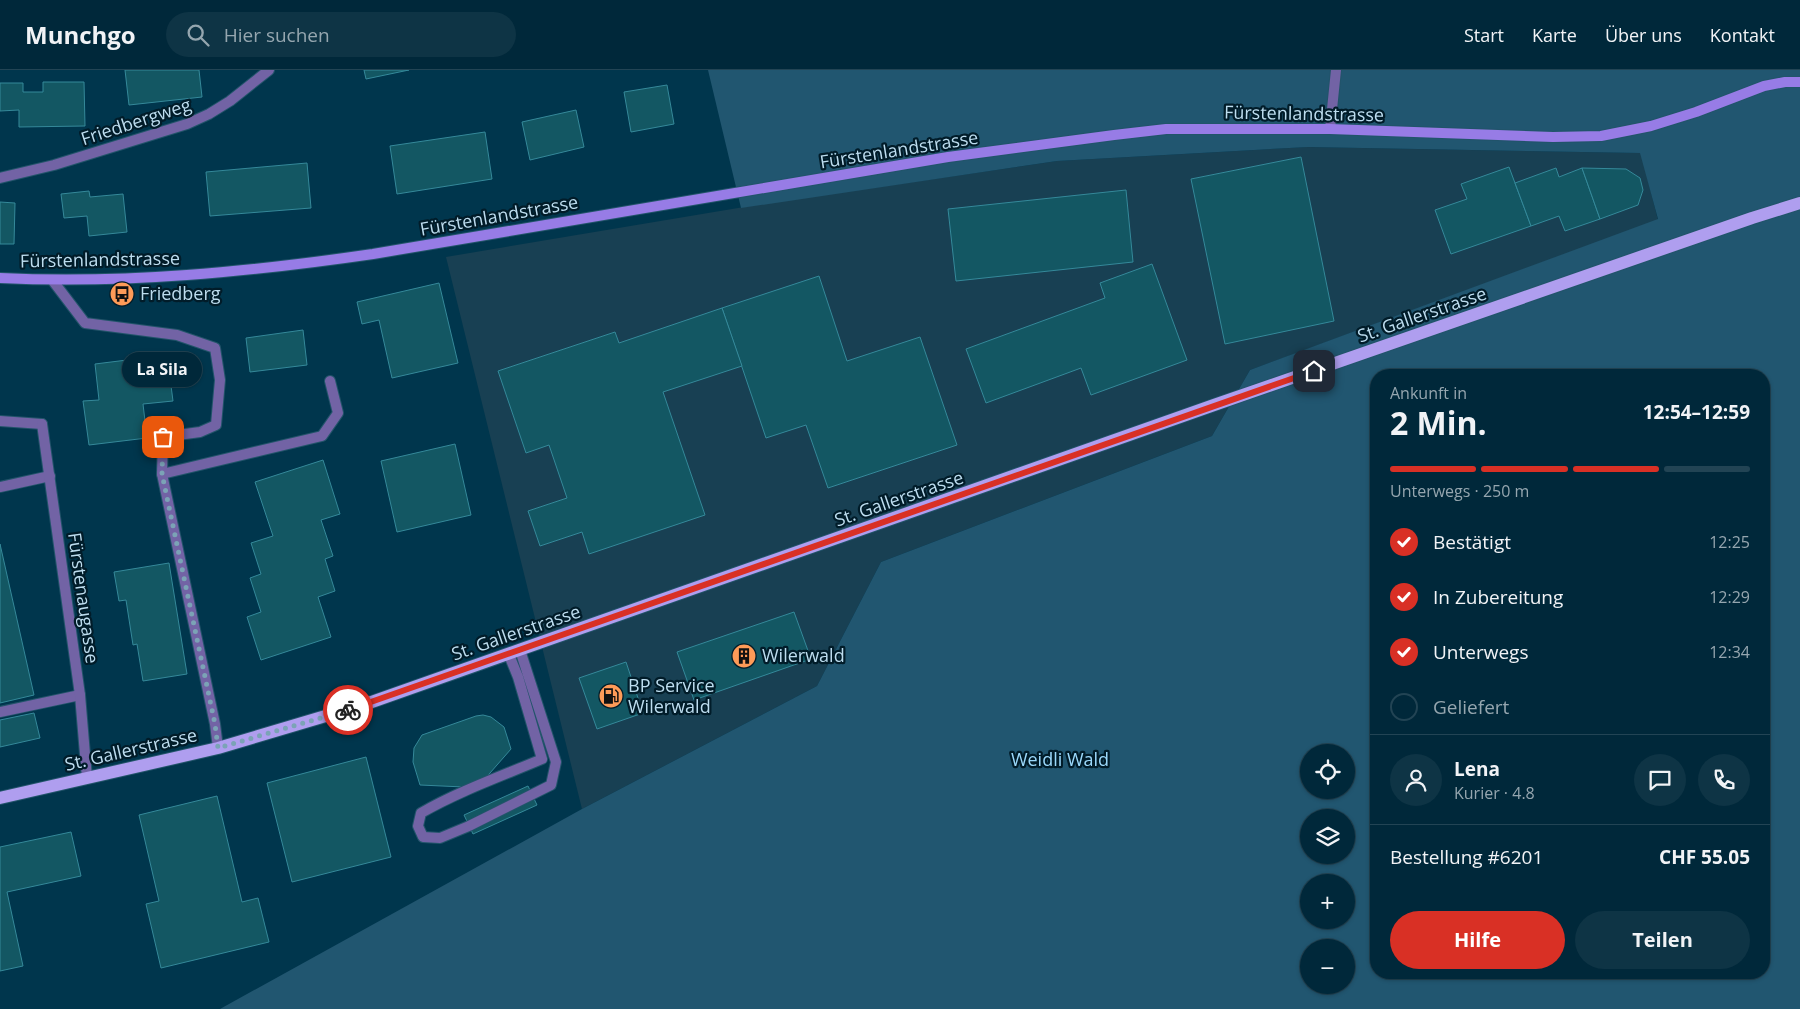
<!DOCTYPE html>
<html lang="de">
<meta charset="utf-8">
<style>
body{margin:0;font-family:"Open Sans",sans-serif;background:#0e3445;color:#f1f3f6;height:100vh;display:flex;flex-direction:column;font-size:19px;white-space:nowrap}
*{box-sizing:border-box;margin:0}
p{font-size:16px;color:#95a6af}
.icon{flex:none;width:28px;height:28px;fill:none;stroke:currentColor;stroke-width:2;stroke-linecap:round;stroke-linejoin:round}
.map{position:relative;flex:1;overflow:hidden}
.panel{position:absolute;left:1370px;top:299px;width:400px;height:610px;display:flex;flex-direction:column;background:#00283a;border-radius:20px;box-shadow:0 1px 4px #0004,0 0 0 1px #224454}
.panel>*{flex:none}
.buttons{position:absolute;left:1300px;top:674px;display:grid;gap:10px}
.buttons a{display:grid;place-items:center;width:55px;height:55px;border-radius:50%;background:#00283a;box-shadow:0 1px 4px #0004,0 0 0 1px #224454;font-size:25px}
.pin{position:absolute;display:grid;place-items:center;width:42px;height:42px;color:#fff;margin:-21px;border-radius:10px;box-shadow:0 2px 8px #0006}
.courier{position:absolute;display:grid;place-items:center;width:50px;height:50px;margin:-25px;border:4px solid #d93025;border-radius:50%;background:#fff;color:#222;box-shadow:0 1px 6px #0007}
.bubble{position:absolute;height:35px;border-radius:18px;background:#00283a;box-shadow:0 1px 4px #0004,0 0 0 1px #224454;font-size:16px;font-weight:700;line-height:35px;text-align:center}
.overview em{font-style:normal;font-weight:700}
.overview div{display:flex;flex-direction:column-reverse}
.overview{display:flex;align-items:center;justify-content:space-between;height:85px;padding:0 20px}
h1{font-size:32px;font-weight:700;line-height:38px}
.bar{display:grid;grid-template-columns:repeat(4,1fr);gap:8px 5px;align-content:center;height:60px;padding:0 20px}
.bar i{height:6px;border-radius:4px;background:#224454}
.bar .current{background:#d93025}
.bar p{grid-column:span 4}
.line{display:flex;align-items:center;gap:12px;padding:0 20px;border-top:1px solid #224454}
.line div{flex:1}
.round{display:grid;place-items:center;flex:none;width:52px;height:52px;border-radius:26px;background:#0e3445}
ol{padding:0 20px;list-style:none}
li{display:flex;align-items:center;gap:15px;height:55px}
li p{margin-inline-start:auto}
li .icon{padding:5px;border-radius:50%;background:#d93025;color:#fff;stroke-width:4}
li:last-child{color:#95a6af}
li i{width:28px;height:28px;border:2px solid #224454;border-radius:50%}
.primary-button{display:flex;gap:10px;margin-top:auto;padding:10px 20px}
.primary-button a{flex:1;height:58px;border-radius:30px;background:#d93025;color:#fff;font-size:20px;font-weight:700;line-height:58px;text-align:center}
.primary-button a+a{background:#0e3445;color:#f1f3f6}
header{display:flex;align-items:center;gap:30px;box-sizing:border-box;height:70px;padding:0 25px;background:#00283a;border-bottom:1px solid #224454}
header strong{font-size:24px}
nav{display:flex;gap:28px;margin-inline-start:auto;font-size:18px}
.search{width:350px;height:45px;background:#0e3445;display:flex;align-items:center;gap:12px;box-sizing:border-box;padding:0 18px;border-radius:28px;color:#95a6af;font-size:19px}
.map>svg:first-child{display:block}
.built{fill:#184053}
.green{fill:#215670;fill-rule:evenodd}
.building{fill:#135763;stroke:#35899a}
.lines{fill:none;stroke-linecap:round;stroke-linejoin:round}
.lane-casing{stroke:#22546a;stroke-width:12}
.street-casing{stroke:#22546a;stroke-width:12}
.secondary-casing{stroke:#22546a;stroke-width:12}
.primary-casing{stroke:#22546a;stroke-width:14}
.lane{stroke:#7263a5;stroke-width:10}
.street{stroke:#7263a5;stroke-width:10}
.secondary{stroke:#977ce6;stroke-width:10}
.primary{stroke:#af9eef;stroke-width:12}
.done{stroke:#7ba3b6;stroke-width:5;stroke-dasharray:0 9}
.route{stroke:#d93025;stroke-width:6}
.labels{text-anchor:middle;stroke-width:4.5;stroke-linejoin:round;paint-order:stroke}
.street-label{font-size:18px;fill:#bdddef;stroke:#011c29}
.poi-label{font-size:18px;fill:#bdddef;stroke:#011c29;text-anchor:start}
.park-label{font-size:18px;fill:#9bd9fb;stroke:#011c29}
</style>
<header>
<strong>Munchgo</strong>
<div class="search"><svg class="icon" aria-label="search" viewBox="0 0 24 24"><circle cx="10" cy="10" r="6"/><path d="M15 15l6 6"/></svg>Hier suchen</div>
<nav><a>Start</a><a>Karte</a><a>Über uns</a><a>Kontakt</a></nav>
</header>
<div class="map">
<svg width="1800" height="939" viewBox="0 0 1800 939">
<rect width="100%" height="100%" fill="#00364d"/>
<!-- built -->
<polygon class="built" points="1307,77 1641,83 1658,150 1250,300 1212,366 881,492 817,616 582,739 446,187 762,134 1057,91"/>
<!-- green -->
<path class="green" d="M708,0H1800V939H220L582,739L817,616L881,492L1212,366L1250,300L1658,149L1640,83L1308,77L1057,91L741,138ZM1376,305H1764V902H1376ZM1309,682H1346V720H1309ZM1309,748H1346V785H1309ZM1309,812H1346V850H1309ZM1309,878H1346V915H1309Z"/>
<!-- building -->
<g class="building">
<polygon points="125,0 199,0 202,27 129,35"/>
<polygon points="364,0 409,0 366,9"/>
<polygon points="43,12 84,12 85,56 19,57 19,40 0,41 0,13 23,13 23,22 43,22"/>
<polygon points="667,15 674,54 631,62 624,22"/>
<polygon points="576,40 584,77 530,90 522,52"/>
<polygon points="485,62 492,109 397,124 390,76"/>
<polygon points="1301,87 1334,251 1225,274 1191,109"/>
<polygon points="307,93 311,138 210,146 206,102"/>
<polygon points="1509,97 1531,156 1451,184 1435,140 1467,129 1461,114"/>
<polygon points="1556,98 1559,107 1582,98 1600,149 1565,161 1559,146 1531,156 1515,113"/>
<polygon points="1582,98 1626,99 1640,108 1643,120 1638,135 1600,149"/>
<polygon points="1126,120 1133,192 956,211 948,139"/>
<polygon points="89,121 90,127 123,124 127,162 89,166 87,146 64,148 61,124"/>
<polygon points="0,132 15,133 14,174 0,174"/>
<polygon points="1152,194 1187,290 1091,325 1081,298 986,333 966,279 1105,228 1100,213"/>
<polygon points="819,206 847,291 920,267 957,375 828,418 806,355 766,368 722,238"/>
<polygon points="439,213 458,293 392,308 379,250 362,254 357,232"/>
<polygon points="722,238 742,296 663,322 705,445 589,484 582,462 540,476 528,441 567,428 549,375 526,383 498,301 615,262 619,273"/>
<polygon points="303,260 307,295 250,302 246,268"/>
<polygon points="167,285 173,331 143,334 147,368 89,375 83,331 99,330 95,294"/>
<polygon points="455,374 471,445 397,462 381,391"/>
<polygon points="323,390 340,444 321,450 333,486 325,489 335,521 318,527 331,567 261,590 247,547 261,542 250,508 261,504 251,473 273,466 255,412"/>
<polygon points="0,474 34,625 0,633"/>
<polygon points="169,493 187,604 143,611 137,574 133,575 126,530 119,531 114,502"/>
<polygon points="794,542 811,589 694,630 677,582"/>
<polygon points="626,592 643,643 597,659 579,608"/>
<polygon points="34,643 40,668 0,677 0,650"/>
<polygon points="483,645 491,647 504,657 511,679 483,711 464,717 420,715 413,692 414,678 422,665 476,646"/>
<polygon points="366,687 391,787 292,812 267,713"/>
<polygon points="528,716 537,735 473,764 464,745"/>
<polygon points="217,726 242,832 258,828 269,872 161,898 146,834 159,831 139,745"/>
<polygon points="71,762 81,806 7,822 23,896 0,901 0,777"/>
</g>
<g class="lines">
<defs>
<g id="lane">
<polyline points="53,211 85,253 177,265 215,278 220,310 216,355 200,362 163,367 162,404 215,654 218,678"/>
<polyline points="0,351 42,354"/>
<polyline points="162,404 322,366 338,343 330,311"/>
<polyline points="0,417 50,406"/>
<path d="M509,585L518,607L542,689C502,706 459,721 421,743L418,756L423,767L440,768L469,756L551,715L556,692L520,580"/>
<polyline points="0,642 80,625"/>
</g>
<g id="street">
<polyline points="1330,59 1336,0"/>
<polyline points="0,108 54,95 187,54 209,44 230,31 269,0"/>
<polyline points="42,354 80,625 87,708"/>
</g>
<path id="secondary" d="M0,208C125,214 249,202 373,184L948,87L1114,65L1166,59H1330L1553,67L1601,66L1651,56L1696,42L1764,16L1785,12H1800"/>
<polyline id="primary" points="0,728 218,678 366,634 1214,335 1752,148 1800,133"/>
</defs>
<!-- lane casing -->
<use href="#lane" class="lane-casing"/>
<!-- street casing -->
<use href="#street" class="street-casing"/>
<!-- secondary casing -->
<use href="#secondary" class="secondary-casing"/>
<!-- primary casing -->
<use href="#primary" class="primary-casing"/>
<!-- lane -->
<use href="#lane" class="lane"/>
<!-- street -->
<use href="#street" class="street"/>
<!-- secondary -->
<use href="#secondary" class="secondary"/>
<!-- primary -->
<use href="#primary" class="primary"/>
</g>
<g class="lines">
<!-- done -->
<polyline class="done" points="163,367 162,404 215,654 218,678 348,640"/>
<!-- route -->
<polyline class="route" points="348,640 1314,301"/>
</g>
<!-- icons -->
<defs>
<symbol id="bus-disc" viewBox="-11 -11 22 22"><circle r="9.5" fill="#fe9b58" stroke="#011c29"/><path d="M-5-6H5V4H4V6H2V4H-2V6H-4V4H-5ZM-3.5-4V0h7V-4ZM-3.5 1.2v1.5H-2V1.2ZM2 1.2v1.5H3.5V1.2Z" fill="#111"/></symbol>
<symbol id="building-disc" viewBox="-11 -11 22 22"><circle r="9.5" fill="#fe9b58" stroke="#011c29"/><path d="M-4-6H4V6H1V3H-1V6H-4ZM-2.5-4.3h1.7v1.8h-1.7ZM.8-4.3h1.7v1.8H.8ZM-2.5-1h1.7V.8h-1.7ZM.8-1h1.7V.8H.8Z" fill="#111"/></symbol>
<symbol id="fuel-disc" viewBox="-11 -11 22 22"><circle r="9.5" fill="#fe9b58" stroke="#011c29"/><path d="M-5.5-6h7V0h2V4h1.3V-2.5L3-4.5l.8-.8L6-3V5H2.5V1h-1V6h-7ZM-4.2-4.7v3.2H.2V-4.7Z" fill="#111"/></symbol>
</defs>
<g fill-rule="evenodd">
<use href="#bus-disc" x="108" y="210" width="28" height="28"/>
<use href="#building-disc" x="730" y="572" width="28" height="28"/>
<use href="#fuel-disc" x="597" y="612" width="28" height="28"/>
</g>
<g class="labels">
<!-- street labels -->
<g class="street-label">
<text transform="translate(1304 44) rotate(1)" y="6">Fürstenlandstrasse</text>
<text transform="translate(136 52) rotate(-18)" y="6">Friedbergweg</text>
<text transform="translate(899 80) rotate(-9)" y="6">Fürstenlandstrasse</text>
<text transform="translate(499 146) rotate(-10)" y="6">Fürstenlandstrasse</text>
<text transform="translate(100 190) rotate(-1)" y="6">Fürstenlandstrasse</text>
<text transform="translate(1422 245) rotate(-19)" y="6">St. Gallerstrasse</text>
<text transform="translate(899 429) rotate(-19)" y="6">St. Gallerstrasse</text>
<text transform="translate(83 528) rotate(82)" y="6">Fürstenaugasse</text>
<text transform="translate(516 563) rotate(-19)" y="6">St. Gallerstrasse</text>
<text transform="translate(131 680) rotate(-13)" y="6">St. Gallerstrasse</text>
</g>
<!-- poi labels -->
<g class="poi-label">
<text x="140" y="230">Friedberg</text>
<text x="762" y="592">Wilerwald</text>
<text x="628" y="622">BP Service<tspan x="628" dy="21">Wilerwald</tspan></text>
</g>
<!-- park labels -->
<g class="park-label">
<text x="1060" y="696">Weidli Wald</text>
</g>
</g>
</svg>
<div class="buttons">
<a><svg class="icon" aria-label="locate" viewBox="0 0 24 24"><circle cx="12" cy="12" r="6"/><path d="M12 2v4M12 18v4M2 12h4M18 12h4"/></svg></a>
<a><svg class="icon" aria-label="layers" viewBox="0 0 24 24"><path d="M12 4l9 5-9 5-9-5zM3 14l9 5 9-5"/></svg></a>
<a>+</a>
<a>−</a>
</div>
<div class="pin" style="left:163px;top:367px;background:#ea580c"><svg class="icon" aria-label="bag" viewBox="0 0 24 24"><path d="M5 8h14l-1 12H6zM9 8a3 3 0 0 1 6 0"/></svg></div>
<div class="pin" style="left:1314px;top:301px;background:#1f2937"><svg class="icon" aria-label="home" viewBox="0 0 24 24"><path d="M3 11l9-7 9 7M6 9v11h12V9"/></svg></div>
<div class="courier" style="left:348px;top:640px"><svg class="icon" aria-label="bike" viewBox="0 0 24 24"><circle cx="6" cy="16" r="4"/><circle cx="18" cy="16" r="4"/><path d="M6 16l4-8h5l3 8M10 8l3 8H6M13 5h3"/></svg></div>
<div class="bubble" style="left:122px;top:282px;width:80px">La Sila</div>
<section class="panel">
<div class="overview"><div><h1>2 Min.</h1><p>Ankunft in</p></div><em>12:54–12:59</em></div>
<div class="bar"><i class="current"></i><i class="current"></i><i class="current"></i><i></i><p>Unterwegs · 250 m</p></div>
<ol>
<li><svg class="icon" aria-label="check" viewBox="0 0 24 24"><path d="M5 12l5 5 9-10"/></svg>Bestätigt<p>12:25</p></li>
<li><svg class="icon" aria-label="check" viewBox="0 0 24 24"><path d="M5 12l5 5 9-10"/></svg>In Zubereitung<p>12:29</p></li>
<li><svg class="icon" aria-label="check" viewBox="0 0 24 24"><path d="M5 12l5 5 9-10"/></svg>Unterwegs<p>12:34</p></li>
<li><i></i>Geliefert</li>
</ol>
<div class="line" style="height:90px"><a class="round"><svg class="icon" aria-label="person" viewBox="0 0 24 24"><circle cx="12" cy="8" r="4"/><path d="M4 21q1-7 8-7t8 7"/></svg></a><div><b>Lena</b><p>Kurier · 4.8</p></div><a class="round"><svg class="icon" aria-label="chat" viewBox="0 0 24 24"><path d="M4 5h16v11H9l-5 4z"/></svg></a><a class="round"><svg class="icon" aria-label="phone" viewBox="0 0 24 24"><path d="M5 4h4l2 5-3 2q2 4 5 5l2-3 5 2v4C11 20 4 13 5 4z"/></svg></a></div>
<div class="line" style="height:65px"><div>Bestellung #6201</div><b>CHF 55.05</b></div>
<div class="primary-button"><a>Hilfe</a><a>Teilen</a></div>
</section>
</div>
